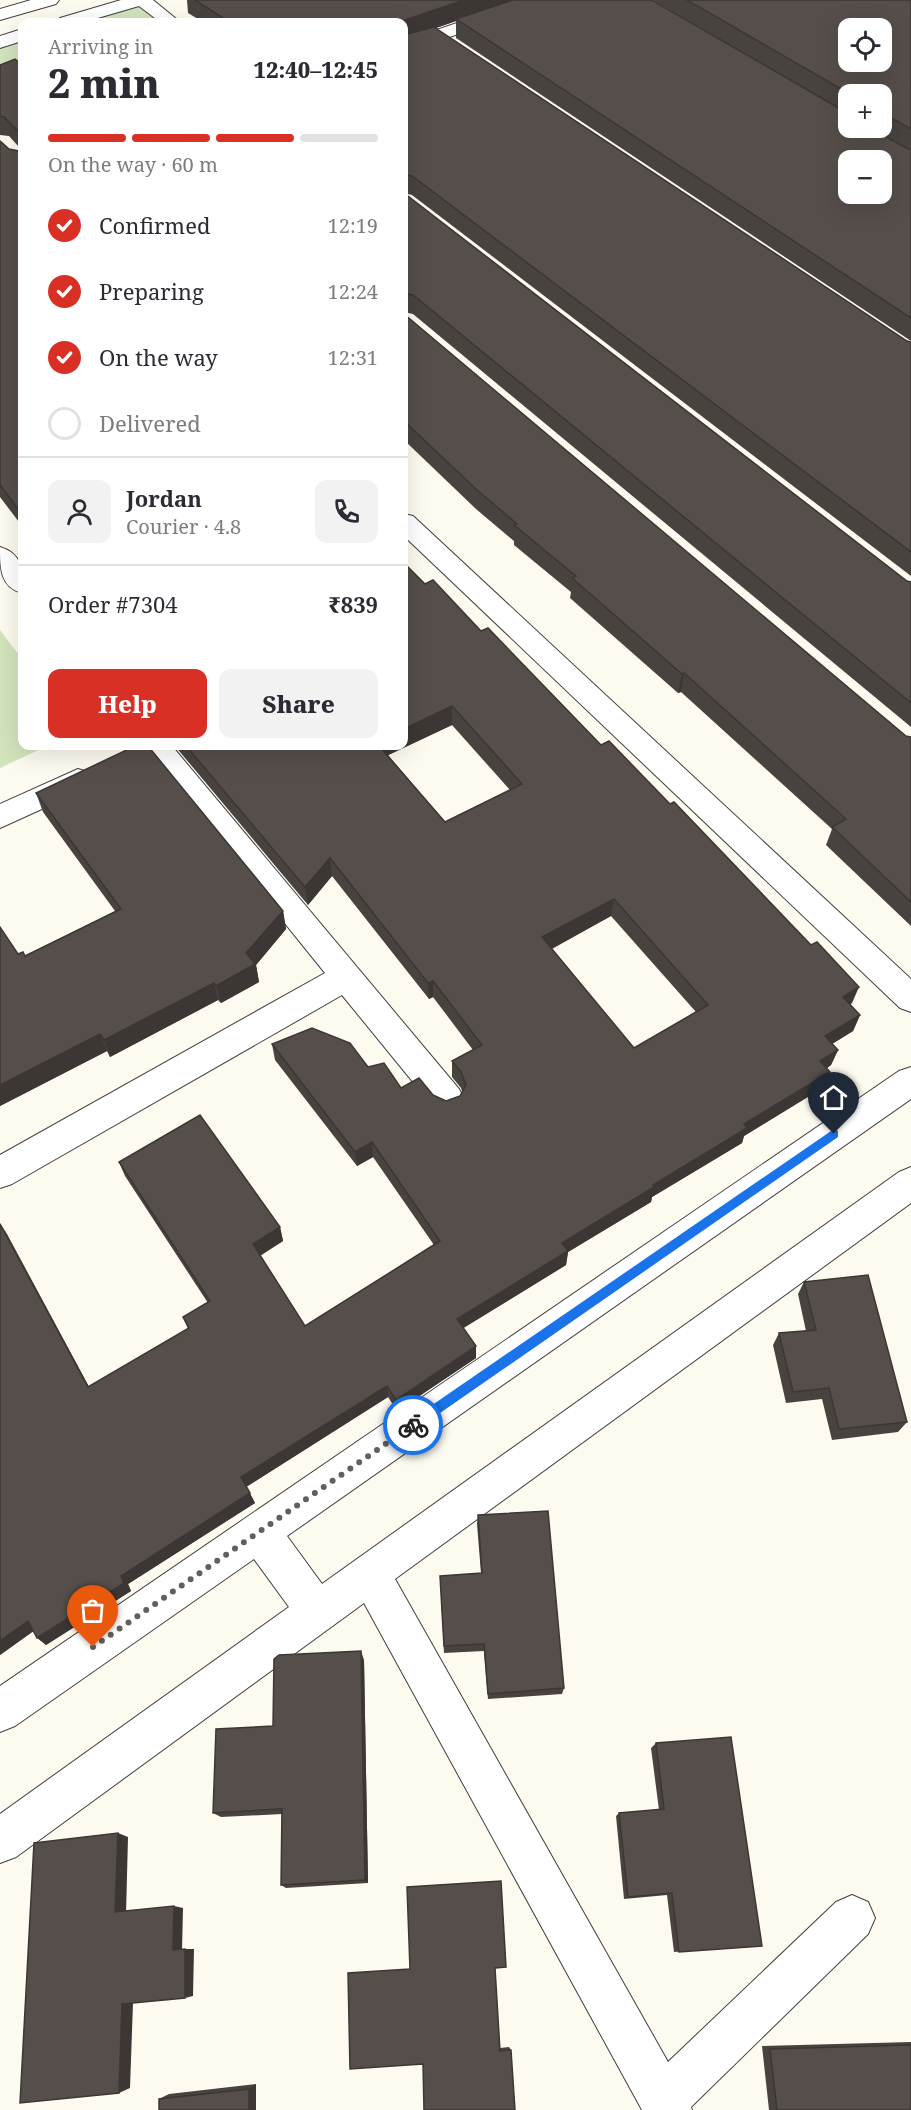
<!DOCTYPE html>
<meta charset="utf-8">
<style>
body{margin:0;font-family:"Noto Serif",serif;background:#f2f2f3;color:#2b2b33;height:100vh;display:flex;flex-direction:column;font-size:22px;white-space:nowrap}
*{box-sizing:border-box;margin:0}
p{font-size:20px;color:#7c7c81}
.icon{flex:none;width:33px;height:33px;fill:none;stroke:currentColor;stroke-width:2;stroke-linecap:round;stroke-linejoin:round}
.map{position:relative;flex:1;overflow:hidden}
.details{position:absolute;left:18px;top:18px;width:390px;height:732px;display:flex;flex-direction:column;background:#fff;border-radius:12px;box-shadow:0 6px 24px #0002}
.details>*{flex:none}
.tools{position:absolute;left:838px;top:18px;display:grid;gap:12px}
.tools a{display:grid;place-items:center;width:54px;height:54px;border-radius:12px;background:#fff;box-shadow:0 6px 24px #0002;font-size:30px}
.pin{position:absolute;display:grid;place-items:center;width:51px;height:51px;color:#fff;margin:-62px -26px;border-radius:50% 50% 50% 0;rotate:-45deg;box-shadow:0 0 6px #0007}
.pin .icon{rotate:45deg}
.courier{position:absolute;display:grid;place-items:center;width:60px;height:60px;margin:-30px;border:4px solid #1a73e8;border-radius:50%;background:#fff;color:#222;box-shadow:0 2px 8px #0007}
.overview em{font-style:normal;font-weight:800}
.overview div{display:flex;flex-direction:column-reverse}
.overview{display:flex;align-items:center;justify-content:space-between;height:102px;padding:0 30px}
h1{font-size:39px;font-weight:800;line-height:45px}
.bar{display:grid;grid-template-columns:repeat(4,1fr);gap:9px 6px;align-content:center;height:72px;padding:0 30px}
.bar i{height:8px;border-radius:4px;background:#e1e1e2}
.bar .active{background:#d93025}
.bar p{grid-column:span 4}
.line{display:flex;align-items:center;gap:15px;padding:0 30px;border-top:2px solid #e1e1e2}
.line div{flex:1}
.round{display:grid;place-items:center;flex:none;width:63px;height:63px;border-radius:12px;background:#f2f2f3}
ol{padding:0 30px;list-style:none}
li{display:flex;align-items:center;gap:18px;height:66px}
li p{margin-inline-start:auto}
li .icon{padding:6px;border-radius:50%;background:#d93025;color:#fff;stroke-width:4}
li:last-child{color:#7c7c81}
li i{width:33px;height:33px;border:3px solid #e1e1e2;border-radius:50%}
.action{display:flex;gap:12px;margin-top:auto;padding:12px 30px}
.action a{flex:1;height:69px;border-radius:12px;background:#d93025;color:#fff;font-size:24px;font-weight:800;line-height:69px;text-align:center}
.action a+a{background:#f2f2f3;color:#2b2b33}
.map>svg:first-child{display:block}
.green{fill:#d2e4bc}
.lines{fill:none;stroke-linecap:round;stroke-linejoin:round}
.minor-casing{stroke:#404040;stroke-width:2}
.minor{fill:#fff;fill-rule:evenodd}
.wall{fill:#494340;fill-rule:evenodd}
.shaded-wall{fill:#3c3734}
.building{fill:#554e4b;stroke:#3c3734;stroke-width:1.5;fill-rule:evenodd}
.route{fill:#1a73e8}
.done{stroke:#61605c;stroke-width:6;stroke-dasharray:0 10.8}
</style>
<div class="map">
<svg width="911" height="2110" viewBox="0 0 911 2110">
<rect width="100%" height="100%" fill="#fdfaef"/>
<!-- green -->
<g class="green">
<polygon points="138,4 158,22 78,22"/>
<polygon points="22,40 22,61 16,64 0,81 0,47"/>
<polygon points="0,630 22,659 22,746 47,746 0,768"/>
</g>
<g class="lines">
<defs>
<g id="minor">
<polygon points="31,0 59,0 56,4 0,20 0,9"/>
<polygon points="121,0 153,0 180,22 160,22 139,6 84,22 57,22 60,18"/>
<polygon points="525,0 552,0 549,4 404,52 404,41"/>
<polygon points="22,29 22,41 0,48 0,36"/>
<polygon points="404,514 413,516 911,979 911,1012 900,1008 404,536"/>
<path d="M0,547C24,554 22,572 22,593C0,587 0,568 0,547Z"/>
<polygon points="142,746 172,746 459,1089 464,1099 459,1109 447,1114 435,1109 342,995 12,1184 0,1188 0,1155 325,973"/>
<polygon points="78,769 88,772 93,780 88,788 0,828 0,804"/>
<polygon points="911,1067 911,1099 287,1536 322,1584 899,1172 911,1167 911,1203 395,1579 668,2062 836,1902 852,1895 868,1902 875,1918 868,1934 691,2107 692,2110 642,2110 364,1603 16,1857 0,1863 0,1814 289,1607 254,1559 15,1726 0,1732 0,1686 899,1071"/>
</g>
</defs>
<!-- minor casing -->
<use href="#minor" class="minor-casing"/>
<!-- minor -->
<use href="#minor" class="minor"/>
</g>
<!-- wall -->
<g class="wall">
<path d="M187,0H652L723,41L653,0H911V341L456,38V21L436,28L907,341L911,342V576L412,195L404,193V22H203L188,13ZM849,94H882V128H849Z"/>
<polygon points="0,65 22,65 22,526 0,497 0,141 9,149 19,151 19,147 9,136 0,135"/>
<polygon points="404,193 907,581 911,582 911,727 413,314 404,312"/>
<polygon points="404,314 906,736 911,737 911,926 826,845 832,829 681,692 678,693 570,598 571,592 514,545 514,541 476,509 404,440"/>
<path d="M425,584L481,631L852,1003L850,1004L860,1015L853,1031L832,1044L838,1050L831,1065L827,1068L830,1072L824,1087L744,1136L742,1143L652,1197L651,1202L568,1252L566,1265L463,1328L476,1358L397,1411L388,1397L246,1487L255,1503L128,1584L131,1591L46,1645L33,1631L0,1655V1223L89,1387L188,1329L183,1317L208,1303L125,1176L119,1162L280,1227L283,1241L260,1255L305,1326L434,1245L373,1157L357,1166L275,1060L272,1044L368,1067L401,1088L433,1095L446,1101L460,1096L462,1091L461,1088L452,1077V1061L473,1050L433,997L429,999L332,876L308,905L175,746H404ZM452,725L510,790L445,822L388,755ZM611,916L696,1012L634,1048L552,949Z"/>
<polygon points="36,793 283,911 286,929 256,965 259,982 221,1003 218,1000 110,1057 107,1051 0,1106 0,927 18,954 25,956 115,911 43,812"/>
<polygon points="804,1282 907,1422 898,1432 832,1440 822,1399 786,1403 773,1345 779,1333 806,1331 798,1294"/>
<polygon points="478,1515 564,1688 562,1694 488,1699 484,1651 444,1653 440,1576 481,1573 477,1524"/>
<polygon points="364,1660 368,1883 286,1888 281,1885 282,1814 221,1817 213,1813 273,1726"/>
<polygon points="656,1743 762,1946 674,1952 667,1895 624,1899 616,1816 619,1813 659,1810 651,1748"/>
<polygon points="495,1968 500,2048 509,2047 511,2050 424,2110"/>
<polygon points="911,2042 911,2110 769,2110 762,2046"/>
<polygon points="256,2084 256,2110 159,2099 169,2094"/>
</g>
<!-- shaded-wall -->
<g class="shaded-wall">
<polygon points="464,0 518,0 456,19 456,21 404,39 404,22 402,22 402,21"/>
<polygon points="684,673 681,692 678,693 682,674"/>
<polygon points="452,706 452,725 378,760 377,746 404,746 404,729"/>
<polygon points="330,858 332,876 308,905 305,887"/>
<polygon points="614,899 611,916 541,954 542,937"/>
<polygon points="283,911 286,929 256,965 259,982 221,1003 216,986"/>
<polygon points="433,981 433,997 429,999 428,983"/>
<polygon points="214,983 218,1000 110,1057 104,1040"/>
<polygon points="859,987 852,1003 836,1013 843,997"/>
<polygon points="860,1015 853,1031 819,1052 825,1036"/>
<polygon points="100,1034 107,1051 0,1106 0,1085"/>
<polygon points="838,1050 831,1065 814,1077 820,1061"/>
<polygon points="830,1072 824,1087 744,1136 742,1143 652,1197 651,1202 568,1252 566,1265 457,1332 457,1319 562,1243 653,1185 744,1124"/>
<polygon points="372,1142 373,1157 357,1166 355,1152"/>
<polygon points="0,1223 7,1234 95,1398 88,1387"/>
<polygon points="280,1227 283,1241 257,1258 253,1244"/>
<polygon points="476,1346 476,1358 397,1411 396,1400"/>
<polygon points="387,1386 388,1397 246,1487 241,1477"/>
<polygon points="250,1493 255,1503 128,1584 131,1591 46,1645 37,1638 121,1576"/>
<polygon points="28,1621 38,1628 0,1655 0,1641"/>
<polygon points="361,1651 364,1660 368,1883 365,1880"/>
<polygon points="118,1833 128,1837 126,1914 115,1912"/>
<polygon points="174,1906 183,1908 182,1950 173,1950"/>
<polygon points="185,1949 194,1949 193,1996 185,1998"/>
<polygon points="133,2003 130,2088 119,2093 122,2004"/>
<polygon points="256,2084 256,2110 249,2110 249,2089"/>
</g>
<!-- building -->
<g class="building">
<polygon points="195,0 464,0 402,21 402,22 229,22"/>
<path d="M513,0H652L849,114V128H871L908,149H911V318L456,19ZM849,160H882V194H849Z"/>
<path d="M687,0H911V129L882,113V94H850ZM849,28H882V62H849Z"/>
<polygon points="434,27 907,341 911,342 911,552 412,176 404,174 404,35"/>
<polygon points="15,59 22,65 22,514 0,485 0,141 9,149 19,151 20,133 4,117 0,116 0,65"/>
<polygon points="404,193 907,581 911,582 911,703 413,295 404,293"/>
<polygon points="404,314 906,736 911,737 911,902 832,827 846,819 684,673 682,674 572,578 576,576 514,525 517,524 477,490 404,421"/>
<path d="M404,563L425,584L433,580L481,631L488,628L601,745L609,741L670,804L674,802L811,945L817,942L859,987L843,997L860,1015L825,1036L838,1050L820,1061L830,1072L744,1124L747,1128L653,1185L654,1187L562,1243L568,1251L457,1319L476,1346L396,1400L387,1386L241,1477L250,1493L121,1576L124,1583L37,1638L28,1621L0,1641V1224L88,1387L189,1328L183,1317L210,1301L119,1162L200,1115L280,1227L253,1244L305,1326L440,1241L372,1142L355,1152L272,1044L312,1028L350,1043L368,1067L384,1063L401,1088L419,1078L433,1095L446,1101L460,1096L466,1085L461,1072L452,1061L482,1045L433,981L428,983L330,858L305,887L186,746H379L445,822L522,784L452,706L404,729ZM614,899L708,1005L634,1048L542,937Z"/>
<polygon points="135,746 148,746 283,911 246,953 255,964 216,986 214,983 104,1040 100,1034 0,1085 0,927 18,954 23,952 25,956 121,909 36,793"/>
<polygon points="868,1275 907,1422 839,1429 829,1388 793,1392 779,1333 816,1330 804,1282"/>
<polygon points="548,1511 564,1688 488,1694 484,1644 444,1646 440,1576 482,1573 478,1515"/>
<polygon points="361,1651 365,1880 281,1885 282,1809 213,1813 216,1729 273,1726 274,1659 279,1655"/>
<polygon points="731,1737 762,1946 679,1952 672,1893 628,1897 619,1813 664,1809 656,1743"/>
<polygon points="118,1833 115,1912 174,1906 173,1950 185,1949 185,1998 122,2004 119,2093 20,2103 34,1843"/>
<polygon points="501,1881 506,1967 495,1968 500,2051 511,2050 515,2110 424,2110 423,2064 350,2069 348,1973 410,1969 407,1887"/>
<polygon points="911,2045 911,2110 777,2110 770,2049"/>
<polygon points="249,2089 249,2110 159,2110 159,2099"/>
</g>
<!-- route -->
<polygon class="route" points="834,1129 838,1131 838,1137 417,1429 409,1429 409,1421"/>
<g class="lines">
<!-- done -->
<polyline class="done" points="93,1647 413,1425"/>
</g>
</svg>
<div class="tools">
<a><svg class="icon" aria-label="locate" viewBox="0 0 24 24"><circle cx="12" cy="12" r="6"/><path d="M12 2v4M12 18v4M2 12h4M18 12h4"/></svg></a>
<a>+</a>
<a>−</a>
</div>
<div class="pin" style="left:93px;top:1647px;background:#ea580c"><svg class="icon" aria-label="bag" viewBox="0 0 24 24"><path d="M5 8h14l-1 12H6zM9 8a3 3 0 0 1 6 0"/></svg></div>
<div class="pin" style="left:834px;top:1134px;background:#1f2937"><svg class="icon" aria-label="home" viewBox="0 0 24 24"><path d="M3 11l9-7 9 7M6 9v11h12V9"/></svg></div>
<div class="courier" style="left:413px;top:1425px"><svg class="icon" aria-label="bike" viewBox="0 0 24 24"><circle cx="6" cy="16" r="4"/><circle cx="18" cy="16" r="4"/><path d="M6 16l4-8h5l3 8M10 8l3 8H6M13 5h3"/></svg></div>
<section class="details">
<div class="overview"><div><h1>2 min</h1><p>Arriving in</p></div><em>12:40–12:45</em></div>
<div class="bar"><i class="active"></i><i class="active"></i><i class="active"></i><i></i><p>On the way · 60 m</p></div>
<ol>
<li><svg class="icon" aria-label="check" viewBox="0 0 24 24"><path d="M5 12l5 5 9-10"/></svg>Confirmed<p>12:19</p></li>
<li><svg class="icon" aria-label="check" viewBox="0 0 24 24"><path d="M5 12l5 5 9-10"/></svg>Preparing<p>12:24</p></li>
<li><svg class="icon" aria-label="check" viewBox="0 0 24 24"><path d="M5 12l5 5 9-10"/></svg>On the way<p>12:31</p></li>
<li><i></i>Delivered</li>
</ol>
<div class="line" style="height:108px"><a class="round"><svg class="icon" aria-label="person" viewBox="0 0 24 24"><circle cx="12" cy="8" r="4"/><path d="M4 21q1-7 8-7t8 7"/></svg></a><div><b>Jordan</b><p>Courier · 4.8</p></div><a class="round"><svg class="icon" aria-label="phone" viewBox="0 0 24 24"><path d="M5 4h4l2 5-3 2q2 4 5 5l2-3 5 2v4C11 20 4 13 5 4z"/></svg></a></div>
<div class="line" style="height:78px"><div>Order #7304</div><b>₹839</b></div>
<div class="action"><a>Help</a><a>Share</a></div>
</section>
</div>
